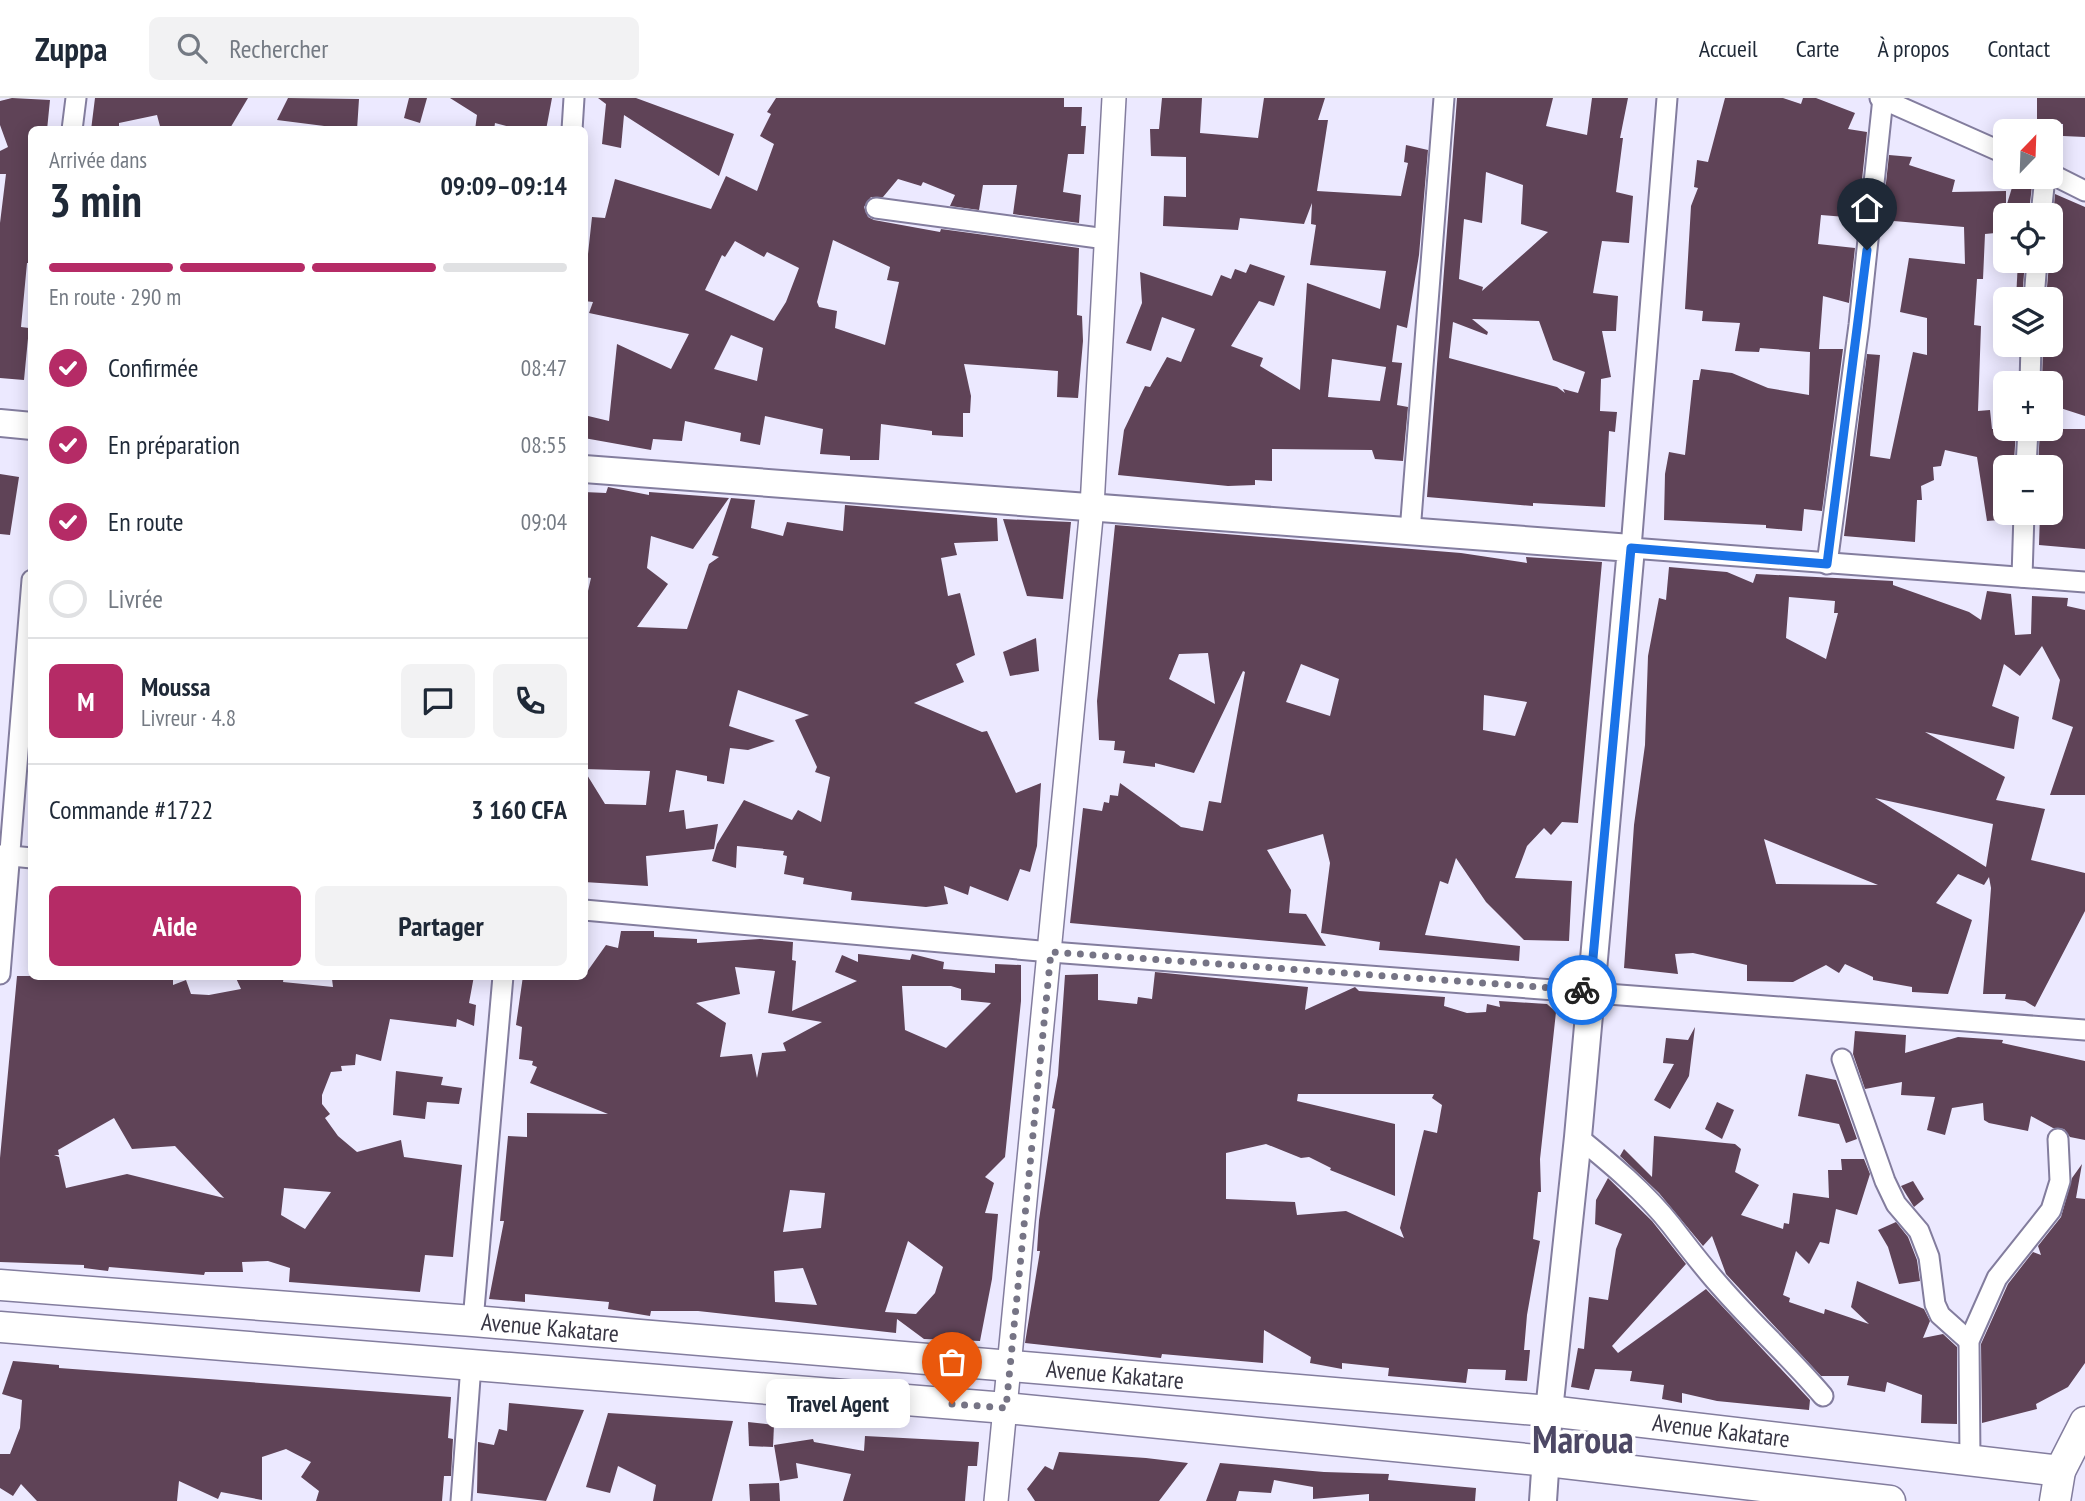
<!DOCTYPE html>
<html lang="fr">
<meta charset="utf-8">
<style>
body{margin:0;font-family:"PT Sans Narrow",sans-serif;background:#f2f2f3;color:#1f2937;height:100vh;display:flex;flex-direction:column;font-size:26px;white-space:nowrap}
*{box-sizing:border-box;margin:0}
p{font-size:23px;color:#747a83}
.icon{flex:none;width:38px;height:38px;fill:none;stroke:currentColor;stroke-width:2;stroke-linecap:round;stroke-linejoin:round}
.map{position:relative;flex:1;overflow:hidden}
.drawer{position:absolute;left:28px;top:28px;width:560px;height:854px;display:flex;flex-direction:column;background:#fff;border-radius:10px;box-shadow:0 4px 18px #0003}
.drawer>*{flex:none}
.needle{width:46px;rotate:23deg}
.buttons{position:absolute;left:1993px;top:21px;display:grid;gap:14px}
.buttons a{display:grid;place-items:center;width:70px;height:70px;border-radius:10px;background:#fff;box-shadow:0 4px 18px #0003;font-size:35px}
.pin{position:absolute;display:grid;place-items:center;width:60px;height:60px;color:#fff;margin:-72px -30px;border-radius:50% 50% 50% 0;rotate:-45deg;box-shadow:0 0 7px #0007}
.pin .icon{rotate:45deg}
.courier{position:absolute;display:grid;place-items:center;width:70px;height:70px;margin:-35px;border:5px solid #1a73e8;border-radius:50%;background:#fff;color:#222;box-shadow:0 2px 9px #0007}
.bubble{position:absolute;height:49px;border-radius:10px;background:#fff;box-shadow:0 4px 18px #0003;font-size:23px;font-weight:700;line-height:49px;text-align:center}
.head em{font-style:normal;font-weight:700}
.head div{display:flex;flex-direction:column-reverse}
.head{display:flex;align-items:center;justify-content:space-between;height:119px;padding:0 21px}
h1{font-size:46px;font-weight:700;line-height:52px}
.bar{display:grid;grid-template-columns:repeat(4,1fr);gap:10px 7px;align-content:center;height:84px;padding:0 21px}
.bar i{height:9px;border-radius:5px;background:#e0e1e3}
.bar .on{background:#b52b66}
.bar p{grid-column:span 4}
.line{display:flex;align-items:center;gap:18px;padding:0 21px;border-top:2px solid #e0e1e3}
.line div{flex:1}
.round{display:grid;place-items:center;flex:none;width:74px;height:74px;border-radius:10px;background:#f2f2f3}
ol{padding:0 21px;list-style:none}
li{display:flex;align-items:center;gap:21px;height:77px}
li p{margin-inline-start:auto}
li .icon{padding:7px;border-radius:50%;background:#b52b66;color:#fff;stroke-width:4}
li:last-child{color:#747a83}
li i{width:38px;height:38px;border:4px solid #e0e1e3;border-radius:50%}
.action{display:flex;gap:14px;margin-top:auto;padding:14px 21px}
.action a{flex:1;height:80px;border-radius:10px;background:#b52b66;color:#fff;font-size:28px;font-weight:700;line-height:80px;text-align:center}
.action a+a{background:#f2f2f3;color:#1f2937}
header{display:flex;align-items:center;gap:42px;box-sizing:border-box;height:98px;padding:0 35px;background:#fff;border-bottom:2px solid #e0e1e3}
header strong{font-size:33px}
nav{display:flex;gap:38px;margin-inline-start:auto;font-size:24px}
.search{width:490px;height:63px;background:#f2f2f3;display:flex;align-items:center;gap:18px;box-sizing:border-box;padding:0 24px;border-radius:10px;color:#747a83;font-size:26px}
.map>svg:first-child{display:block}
.building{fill:#5f4357;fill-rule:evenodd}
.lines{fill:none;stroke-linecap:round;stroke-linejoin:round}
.minor-casing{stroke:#837d9e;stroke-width:23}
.tertiary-casing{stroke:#837d9e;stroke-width:26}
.secondary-casing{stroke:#837d9e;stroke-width:30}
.primary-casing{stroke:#837d9e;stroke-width:33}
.minor{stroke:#fff;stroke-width:19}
.tertiary{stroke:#fff;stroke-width:23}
.secondary{stroke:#fff;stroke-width:26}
.primary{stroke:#fff;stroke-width:30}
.done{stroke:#767485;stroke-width:7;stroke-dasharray:0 12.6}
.route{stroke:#1a73e8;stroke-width:9}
.labels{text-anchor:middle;stroke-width:7;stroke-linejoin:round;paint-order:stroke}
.street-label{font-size:24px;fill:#373543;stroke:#fff}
.town-label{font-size:38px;font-weight:bold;fill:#4d4865;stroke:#fff}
</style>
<header>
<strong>Zuppa</strong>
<div class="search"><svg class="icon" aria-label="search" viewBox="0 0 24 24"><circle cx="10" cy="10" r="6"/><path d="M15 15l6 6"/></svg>Rechercher</div>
<nav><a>Accueil</a><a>Carte</a><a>À propos</a><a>Contact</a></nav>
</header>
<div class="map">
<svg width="2085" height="1403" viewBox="0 0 2085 1403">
<rect width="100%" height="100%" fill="#ece9ff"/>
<!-- building -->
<g class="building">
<polygon points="12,0 50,2 47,32 32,32 32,165 27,165 21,229 29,230 24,282 0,280 0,125 6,76 0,76 0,53 8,49 0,27 0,3"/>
<polygon points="95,0 248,0 229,32 161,32 157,17 119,25 119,32 91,32"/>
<polygon points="288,0 359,1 357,32 332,32 332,29 277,22"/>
<polygon points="409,0 427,0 420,25 404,20"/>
<polygon points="450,0 552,0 546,32 522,32 495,25 494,32 475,32 477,17"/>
<polygon points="598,0 636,0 734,36 719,78 624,17 621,50 602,46 606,6"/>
<path d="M776,0H1064V9H1082L1081,28H1086L1084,56H1068L1063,94L1081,97L1079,125L1013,116L1017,87H983L979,112L950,108L955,97L923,84L921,88L898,81L883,99H871L864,109L868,119L874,122L940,134L941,131L1079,150L1077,217L1082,218L1083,243L1078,300L1057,299L1058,273L964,266L971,298L970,315H963V339L932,337V333L881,326L879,362H850V358L820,356L823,331L765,318L760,347L740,343L741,335L685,323L682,343L653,341L651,352L584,340V317L609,323L617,246L671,271L689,236L589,215L593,204L584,203V193L592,119L605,120L615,81L711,111L726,78L757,93L774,46L760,38L771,16L767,14ZM833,142L890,169L887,182L899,184L885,247L835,230L837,213L819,209L817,204ZM735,143L764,159L767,154L799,170L786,204L774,223L705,192L722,157L725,159ZM731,237L763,250L757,283L714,271Z"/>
<path d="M1162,0H1202L1200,35L1258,40L1264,0H1325L1318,22H1328L1317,93L1401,98L1408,65L1404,64L1406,47L1428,52L1419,157L1407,230L1397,227L1392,264L1402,265L1397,307L1408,309L1403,363L1375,361L1372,352L1272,351V383L1255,382V387L1228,388L1118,377L1124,332L1145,288L1150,289L1167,259L1181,264L1195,231L1162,219L1151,253L1126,245L1142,205L1140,174L1212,198L1221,177L1231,181L1235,171L1246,175L1250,166L1285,178L1274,208L1259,203L1231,248L1263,260L1260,268L1300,292L1307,185L1380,211L1386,173L1310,167L1316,127L1311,126L1312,105L1304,126L1240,120L1238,132L1163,128L1164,98L1186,99V59L1151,58L1150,31H1159ZM1332,261L1386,269L1380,303L1328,299Z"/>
<path d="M1457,0H1553L1546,28L1587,37L1592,0H1628L1620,40H1623L1616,94L1633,98L1629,145L1602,143L1593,195L1618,198L1616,233H1602L1611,279L1601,281L1600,313L1617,314L1615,334L1609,333L1605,409L1533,405V408L1427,399ZM1486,74L1523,87L1521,126L1548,134L1482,193L1483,189L1459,181L1464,121L1482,125ZM1472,221L1539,223L1553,262L1585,274L1578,295L1563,291L1565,295L1557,289L1449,260L1453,224L1487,237L1488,234Z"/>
<polygon points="1725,0 1783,0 1801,6 1803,0 1816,0 1855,15 1848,31 1867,34 1858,120 1821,117 1818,146 1855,150 1849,205 1823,198 1819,251 1843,251 1822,413 1804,411 1802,433 1766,430 1766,427 1664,422 1665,376 1669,354 1685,357 1693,282 1699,282 1701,271 1732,275 1768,290 1809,297 1810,254 1760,250 1759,254 1735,253 1740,225 1702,223 1703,213 1685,211 1691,108 1698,90 1694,89 1697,62 1708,64"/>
<polygon points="2037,0 2085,0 2085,39 2063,38 2063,26 2037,24"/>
<polygon points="1889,57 1912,59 1909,67 1955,82 1952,94 2006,93 2006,134 1985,136 1983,181 1977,181 1974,227 1981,228 1978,313 1990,312 1992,331 2016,331 2014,364 1994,363 2000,422 1987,423 1977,359 1945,352 1941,368 1933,369 1934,382 1921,388 1922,402 1917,402 1915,444 1844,438 1867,256 1880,257 1870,358 1890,361 1913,254 1927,257 1927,220 1900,214 1909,160 1965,166 1964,129 1882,122"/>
<polygon points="2014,83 2032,88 2029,113 2007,106"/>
<polygon points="2055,96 2085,109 2085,318 2051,307 2051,285 2042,285 2043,247 2051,247 2051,201 2046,201"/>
<polygon points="2018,163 2025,163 2022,201 2016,201"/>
<polygon points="2040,331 2085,331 2085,451 2039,447 2040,415 2051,415 2051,369 2038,369"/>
<polygon points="0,376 19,379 10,437 0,436"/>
<polygon points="608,389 649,397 649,394 729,400 693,451 651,438 647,470 668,486 637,529 687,531 709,466 719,459 712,457 731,400 755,402 751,430 783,438 787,424 843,433 845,407 997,420 998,443 954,445 957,457 941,460 948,498 960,495 975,557 956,566 964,584 914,605 982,634 987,633 1016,695 1041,685 1037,748 1030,774 1020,771 1008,803 970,788 968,797 944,788 948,806 926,809 851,802 852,794 803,786 804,780 784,776 787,758 783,757 784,753 737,748 736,770 712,763 717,746 744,702 792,722 798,712 821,724 830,679 815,674 817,669 795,622 809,617 738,592 729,628 775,643 748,652 730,650 724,686 707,683 707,678 676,672 669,714 684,712 686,731 718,726 714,751 646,758 648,788 584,784 584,672 605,706 646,707 650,673 584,671 584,510 591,480 584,479 588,457 584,457 584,394 606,395"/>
<polygon points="1003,421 1071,424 1063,501 1027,498"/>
<path d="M1115,427L1461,455L1527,465L1526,459L1602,464L1578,725L1562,724L1551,737L1544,730L1527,748L1515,780L1572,783L1569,843L1524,842L1486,804L1456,760L1448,786L1440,783L1425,837L1520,848L1519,863L1379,852L1380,844L1321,835L1330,765L1323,736L1267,752L1291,792L1289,815L1306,816L1326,848L1070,825L1083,710L1102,713L1104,704L1109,705L1110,697L1118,698L1120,685L1181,729L1203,733L1209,703L1221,705L1245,574L1243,573L1194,675L1155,665V669L1123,665L1125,653L1114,652L1115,643L1099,642L1097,603ZM1208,555L1215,606L1169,581L1179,556ZM1301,566L1339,581L1330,618L1286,604ZM1484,597L1527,604L1515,638L1483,632Z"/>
<path d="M1669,469L1727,474L1753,485L1756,476L1893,483V487L1969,514L1981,522L1987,493L2011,496L2015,537L2031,536L2032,498L2068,500L2067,508L2085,512V697H2050L2073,629L2052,621L2060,582L2042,548L2020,578L2004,566L1992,608L2019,619L2014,651L1925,634L2005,679L1996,702L2045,711L2031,762L2085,775V813L2035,909L2025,903L2005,901L2006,896H1983L1991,790L1989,779L1984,787L1958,776L1936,805L1972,822L1948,896L1912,894V889L1873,882V879L1845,866L1839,875L1826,867L1793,884L1747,883V867L1693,855L1675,856L1678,876L1624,870L1634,727L1645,647L1648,558L1659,500L1666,502ZM1789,499L1835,503L1834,515H1838L1826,561L1786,540ZM1875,700L1993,726L1986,769ZM1764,741L1878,787L1776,786Z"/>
<polygon points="1036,540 1039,573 1010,578 1003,554"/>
<path d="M621,833H654V839L697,841V845L760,841L793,844L792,862L796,863L792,913L857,883L835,874L842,857L858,864V856L910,862L912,856L944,864L943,871L995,875V866L1021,867V903L1005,1059L985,1079L994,1085L985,1115L998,1116L992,1181L980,1243L924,1241L897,1221L896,1235L698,1213H651L650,1218L608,1211L609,1204L525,1196V1204L489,1201L504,1123H500L508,1038L527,1039V1015L608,1016L530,985L537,969L532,967L533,963L519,961L522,929L516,927L523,878H584L606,847L618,850ZM735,869L775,873L768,915L822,924L783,945L786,953L762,955L757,980L752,956L720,959L726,925L696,905L740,896ZM902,888H951L961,891V902L991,905L946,950L905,932ZM790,1092L825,1095L821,1130L783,1134ZM908,1143L943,1169L935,1195L916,1216L885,1214ZM803,1170L817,1207L775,1204L774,1173Z"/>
<path d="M1155,874L1308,889L1305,912L1355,889L1359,893L1445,899L1444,908L1467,915L1486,914L1487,906L1500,909L1499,903L1547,906L1556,914L1540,1061L1541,1094H1538L1533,1141L1540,1143L1527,1217L1524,1252H1530L1527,1283L1505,1282L1506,1272L1468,1271L1466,1285L1388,1278L1389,1270L1342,1265V1271L1310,1265L1311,1259L1264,1232L1263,1265L1162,1256L1161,1260L1025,1245L1040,1153H1037L1039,1122L1055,1011L1052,1010L1058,977L1065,877L1098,876V902L1137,906L1138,899L1152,901ZM1298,996H1434L1432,1000L1442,1007L1437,1035L1424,1032L1400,1130L1404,1140L1346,1113L1297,1117L1295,1104L1226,1101V1055L1266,1046L1301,1060L1309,1059L1331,1070L1330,1072L1395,1098V1026L1297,1003Z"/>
<path d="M17,878H173V887L186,882L191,896L209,897L241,891L235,878H284L283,884L333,889L332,881L371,878H474L469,905L476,907L474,928L457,921L456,929L390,921L381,963L356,956L355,967L341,968L342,973L331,974L322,997V1006L330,1016L325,1020L338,1038L357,1054L401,1042L404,1059L462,1067L453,1159L425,1157L420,1194L289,1184L290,1170L268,1163L242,1164L243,1174H205L204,1177L109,1169L108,1173L84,1170V1167L0,1164V1060ZM114,1020L132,1051L175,1048L224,1100L127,1076L66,1090L59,1059L54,1057H59L58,1052ZM284,1090L331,1094L305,1131L281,1117Z"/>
<polygon points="1695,929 1689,978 1670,1011 1654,1002 1674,966 1663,965 1666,940 1688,942"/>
<polygon points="1855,933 1906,937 1905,955 1958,939 2003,942 2002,945 2085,963 2085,1042 2070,1039 2064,1031 2053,1030 2031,1018 2028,1033 1989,1025 1984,1022 1983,1005 1952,1010 1945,1037 1927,1032 1935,999 1901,997 1902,984 1865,991 1853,956"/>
<polygon points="396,973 443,979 441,987 462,990 459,1006 427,1004 425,1021 393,1017"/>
<polygon points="1806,976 1836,982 1857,1041 1846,1045 1839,1026 1798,1018"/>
<polygon points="1717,1004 1734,1012 1722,1041 1705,1031"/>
<polygon points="1654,1038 1735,1046 1741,1051 1735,1074 1759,1087 1741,1117 1783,1131 1784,1125 1789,1126 1793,1095 1829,1100 1828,1072 1842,1072 1841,1061 1864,1061 1870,1076 1857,1117 1836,1111 1829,1146 1820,1144 1809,1166 1796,1153 1783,1197 1790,1200 1789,1204 1824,1216 1825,1211 1869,1226 1851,1209 1857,1183 1924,1211 1930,1223 1923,1240 1943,1236 1957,1249 1957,1326 1921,1325 1922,1297 1887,1284 1885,1294 1847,1287 1849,1278 1821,1278 1726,1176 1712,1138 1703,1148 1659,1095 1620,1058 1624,1051 1652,1079"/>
<polygon points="2082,1066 2076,1100 2085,1101 2085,1265 2068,1289 2036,1306 2037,1311 1982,1325 1981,1246 2008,1186 2033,1154 2041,1157 2038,1148 2061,1119 2072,1080"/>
<polygon points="1608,1080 1652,1123 1686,1166 1612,1248 1618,1255 1706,1191 1810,1302 1809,1312 1717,1303 1682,1295 1682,1305 1662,1301 1664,1287 1630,1283 1632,1273 1595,1271 1589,1292 1571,1289 1578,1250 1584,1251 1589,1199 1608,1202 1616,1151 1622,1136 1595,1126 1596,1102"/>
<polygon points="1913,1083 1924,1101 1914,1109 1901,1088"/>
<polygon points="1896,1124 1908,1139 1917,1162 1920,1183 1899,1186 1888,1149 1878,1132"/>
<polygon points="13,1263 59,1267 59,1270 451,1299 448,1340 453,1341 451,1378 444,1378 442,1403 316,1403 319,1393 301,1379 311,1364 286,1351 262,1359 262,1402 221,1394 218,1401 179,1383 177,1403 37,1403 21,1386 13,1398 0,1390 0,1356 10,1356 20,1330 22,1302 2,1296"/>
<polygon points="509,1305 584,1312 546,1403 477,1395 478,1344 494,1347 499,1331 507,1333"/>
<polygon points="608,1315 733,1323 712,1403 653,1403 656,1387 618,1368 610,1395 586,1389"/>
<polygon points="748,1324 774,1327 773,1349 749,1348"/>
<polygon points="865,1338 979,1344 977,1368 968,1368 965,1403 843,1403 851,1376 796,1365 798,1380 780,1383 774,1347 813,1341 814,1344 864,1353"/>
<polygon points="1059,1354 1146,1360 1188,1365 1159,1403 1035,1403 1027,1391 1045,1368 1053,1372"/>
<polygon points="1220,1365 1324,1374 1389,1376 1388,1382 1476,1390 1475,1403 1369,1403 1369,1396 1313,1401 1313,1389 1274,1382 1271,1395 1239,1393 1236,1403 1206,1403"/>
<polygon points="779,1385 780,1403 750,1403 749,1386"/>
</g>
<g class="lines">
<defs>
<g id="minor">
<polyline points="1667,0 1631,450 2085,484"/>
<polyline points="1880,0 2006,56"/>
<polyline points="72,32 76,0"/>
<polyline points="572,32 574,0"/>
<polyline points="2051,76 2085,93"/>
<polyline points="876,110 1106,141"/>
<polyline points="2041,117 2045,79"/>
<polyline points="2034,201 2037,163"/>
<polyline points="2030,285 2031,247"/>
<polyline points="2026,369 2028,331"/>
<polyline points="1410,434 1444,0"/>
<polyline points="1827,466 1859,227 1883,0"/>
<polyline points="2022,479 2024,415"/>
<polyline points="0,757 32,760"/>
<polyline points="584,812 1051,854 2085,932"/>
<polyline points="0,876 32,482"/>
<polyline points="1842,961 1885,1083 1896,1106 1919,1133 1929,1159 1935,1206 1940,1217 1969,1243"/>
<path d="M1578,1039C1610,1065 1645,1094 1671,1127C1687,1148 1703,1169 1721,1189C1754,1227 1791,1260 1823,1298"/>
<polyline points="473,1223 503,878"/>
<polyline points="1970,1362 1969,1243 1997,1180 2051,1112 2060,1083 2058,1041"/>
<polyline points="461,1403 471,1267"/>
</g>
<polyline id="tertiary" points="996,1403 1092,409 1114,0"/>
<g id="secondary">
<polyline points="0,325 32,328"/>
<polyline points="584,371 1631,450 1578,1039 1549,1313 1543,1403"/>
</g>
<g id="primary">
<polyline points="0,1187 473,1223 1549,1313 2060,1373"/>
<polyline points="0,1229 1006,1310 1547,1363 1890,1403"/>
<polyline points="2055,1403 2060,1373 2085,1324"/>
</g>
</defs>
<!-- minor casing -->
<use href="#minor" class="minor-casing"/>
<!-- tertiary casing -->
<use href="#tertiary" class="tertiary-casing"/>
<!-- secondary casing -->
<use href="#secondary" class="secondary-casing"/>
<!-- primary casing -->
<use href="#primary" class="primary-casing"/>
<!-- minor -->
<use href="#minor" class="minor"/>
<!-- tertiary -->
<use href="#tertiary" class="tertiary"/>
<!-- secondary -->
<use href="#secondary" class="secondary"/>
<!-- primary -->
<use href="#primary" class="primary"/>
</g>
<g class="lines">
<!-- done -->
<polyline class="done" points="952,1306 1006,1310 1051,854 1582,892"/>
<!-- route -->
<polyline class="route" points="1582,892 1590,892 1631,450 1827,466 1867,152"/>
</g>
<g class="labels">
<!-- street labels -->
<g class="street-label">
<text transform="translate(550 1230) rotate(5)" y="8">Avenue Kakatare</text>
<text transform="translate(1115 1277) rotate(5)" y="8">Avenue Kakatare</text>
<text transform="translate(1721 1333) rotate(7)" y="8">Avenue Kakatare</text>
</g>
<!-- town labels -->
<g class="town-label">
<text x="1583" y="1355">Maroua</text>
</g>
</g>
</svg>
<div class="buttons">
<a><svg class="needle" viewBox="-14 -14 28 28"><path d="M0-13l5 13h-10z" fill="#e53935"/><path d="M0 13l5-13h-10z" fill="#747a83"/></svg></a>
<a><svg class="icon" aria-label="locate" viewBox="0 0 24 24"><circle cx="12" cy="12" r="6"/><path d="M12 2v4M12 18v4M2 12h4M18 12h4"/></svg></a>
<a><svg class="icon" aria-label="layers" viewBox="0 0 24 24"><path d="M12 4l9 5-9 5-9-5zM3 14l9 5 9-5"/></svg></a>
<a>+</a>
<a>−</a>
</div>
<div class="pin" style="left:952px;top:1306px;background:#ea580c"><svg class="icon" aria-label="bag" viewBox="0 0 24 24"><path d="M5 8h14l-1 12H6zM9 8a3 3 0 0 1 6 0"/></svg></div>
<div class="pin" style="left:1867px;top:152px;background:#1f2937"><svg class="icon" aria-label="home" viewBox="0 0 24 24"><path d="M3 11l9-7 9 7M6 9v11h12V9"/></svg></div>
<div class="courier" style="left:1582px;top:892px"><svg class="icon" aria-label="bike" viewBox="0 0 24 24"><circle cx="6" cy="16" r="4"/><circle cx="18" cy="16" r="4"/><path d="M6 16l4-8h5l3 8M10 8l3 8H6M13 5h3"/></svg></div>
<div class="bubble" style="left:766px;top:1281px;width:144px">Travel Agent</div>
<section class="drawer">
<div class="head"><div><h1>3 min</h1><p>Arrivée dans</p></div><em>09:09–09:14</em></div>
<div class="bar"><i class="on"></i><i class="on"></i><i class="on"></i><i></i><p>En route · 290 m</p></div>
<ol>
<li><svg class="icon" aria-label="check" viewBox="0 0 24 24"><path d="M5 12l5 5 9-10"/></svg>Confirmée<p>08:47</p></li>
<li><svg class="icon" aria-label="check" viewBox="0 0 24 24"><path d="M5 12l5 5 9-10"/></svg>En préparation<p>08:55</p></li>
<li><svg class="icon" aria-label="check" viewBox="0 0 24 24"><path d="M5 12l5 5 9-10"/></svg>En route<p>09:04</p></li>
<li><i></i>Livrée</li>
</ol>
<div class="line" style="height:126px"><b class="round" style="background:#b52b66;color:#fff">M</b><div><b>Moussa</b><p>Livreur · 4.8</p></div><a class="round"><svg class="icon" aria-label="chat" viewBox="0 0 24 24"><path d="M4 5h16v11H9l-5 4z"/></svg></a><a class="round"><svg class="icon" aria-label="phone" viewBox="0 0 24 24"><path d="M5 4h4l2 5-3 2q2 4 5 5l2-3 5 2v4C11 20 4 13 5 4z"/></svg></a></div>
<div class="line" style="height:91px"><div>Commande #1722</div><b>3 160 CFA</b></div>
<div class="action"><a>Aide</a><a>Partager</a></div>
</section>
</div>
